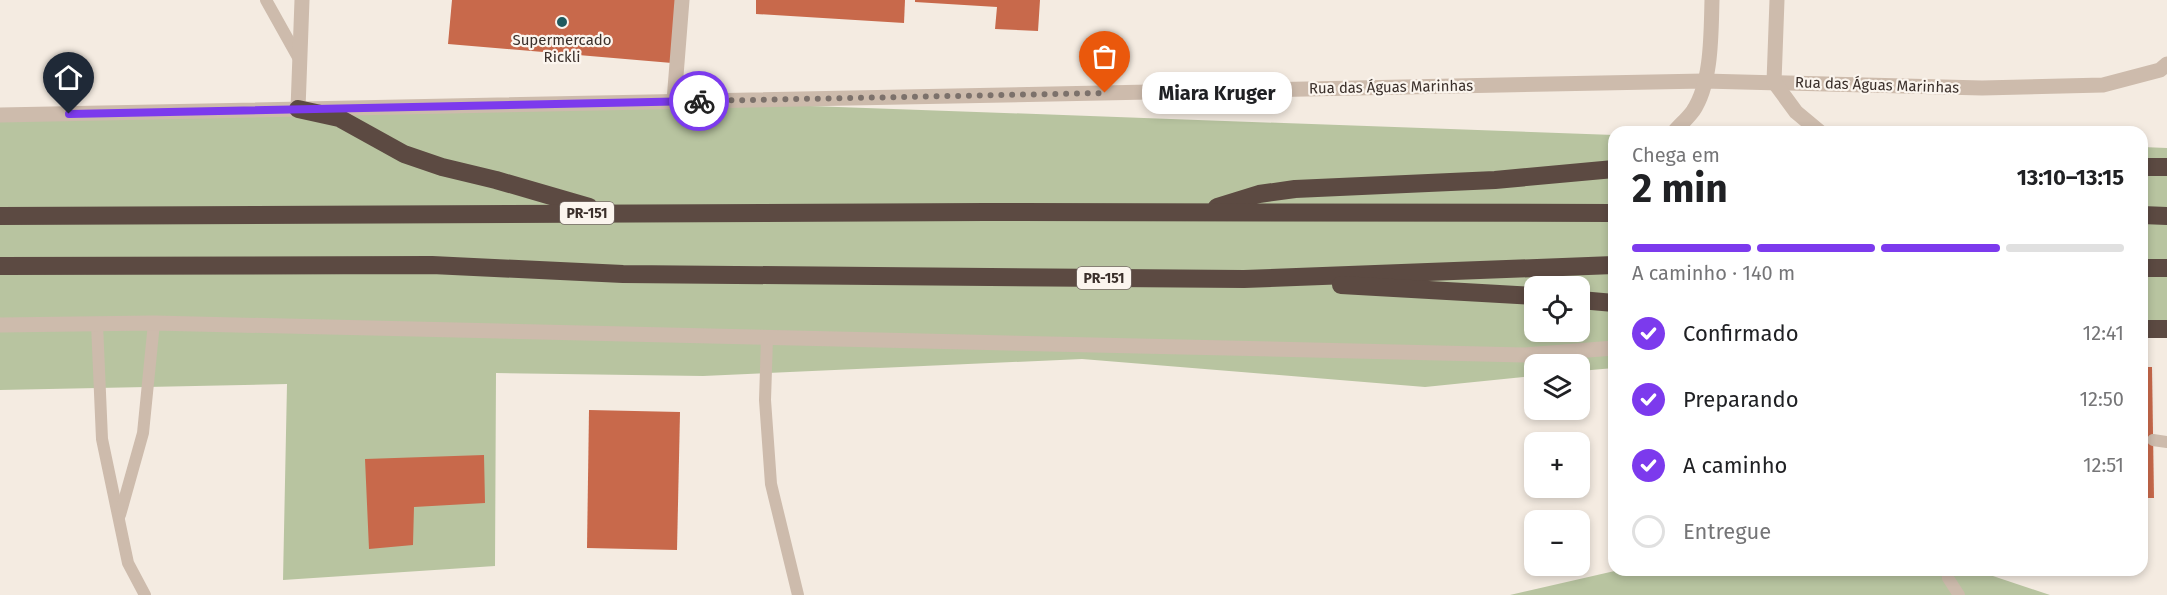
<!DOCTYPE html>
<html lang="pt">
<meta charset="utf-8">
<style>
body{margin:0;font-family:"Fira Sans",sans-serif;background:#f6f6f6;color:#202124;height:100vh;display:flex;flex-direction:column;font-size:22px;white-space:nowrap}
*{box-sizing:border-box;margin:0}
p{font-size:20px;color:#757577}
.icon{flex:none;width:33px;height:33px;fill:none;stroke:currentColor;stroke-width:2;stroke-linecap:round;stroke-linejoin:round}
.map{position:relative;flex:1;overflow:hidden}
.drawer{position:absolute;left:1608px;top:126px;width:540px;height:450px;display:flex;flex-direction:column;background:#fff;border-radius:18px;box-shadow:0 3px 9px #0003}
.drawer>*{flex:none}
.buttons{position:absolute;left:1524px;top:276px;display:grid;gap:12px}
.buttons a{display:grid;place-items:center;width:66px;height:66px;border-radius:12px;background:#fff;box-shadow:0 3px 9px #0003;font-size:30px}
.pin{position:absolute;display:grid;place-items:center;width:51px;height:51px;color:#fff;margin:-62px -26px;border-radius:50% 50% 50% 0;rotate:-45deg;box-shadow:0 0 6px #0007}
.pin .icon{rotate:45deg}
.courier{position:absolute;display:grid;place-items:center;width:60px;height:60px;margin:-30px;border:4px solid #7c3aed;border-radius:50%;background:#fff;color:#222;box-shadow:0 2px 8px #0007}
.bubble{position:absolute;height:42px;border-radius:18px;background:#fff;box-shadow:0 3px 9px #0003;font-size:20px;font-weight:700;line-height:42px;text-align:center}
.headline em{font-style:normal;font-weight:700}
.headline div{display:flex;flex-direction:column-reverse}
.headline{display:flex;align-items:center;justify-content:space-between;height:102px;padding:0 24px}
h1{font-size:39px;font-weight:700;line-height:45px}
.bar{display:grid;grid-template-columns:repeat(4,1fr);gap:9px 6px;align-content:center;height:72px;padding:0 24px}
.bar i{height:8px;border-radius:4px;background:#e0e0e0}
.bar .on{background:#7c3aed}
.bar p{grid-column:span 4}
ol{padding:0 24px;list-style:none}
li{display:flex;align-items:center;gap:18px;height:66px}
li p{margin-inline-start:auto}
li .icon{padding:6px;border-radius:50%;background:#7c3aed;color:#fff;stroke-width:4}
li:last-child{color:#757577}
li i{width:33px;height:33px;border:3px solid #e0e0e0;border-radius:50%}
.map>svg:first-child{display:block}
.green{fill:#b8c4a0;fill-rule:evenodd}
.building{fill:#c8694b}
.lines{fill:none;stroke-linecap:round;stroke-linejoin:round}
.service{stroke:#cdbbac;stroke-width:12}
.minor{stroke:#cdbbac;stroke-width:15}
.tertiary{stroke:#cdbbac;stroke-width:15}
.motorway{stroke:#5c4a42;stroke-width:18}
.done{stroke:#7c716b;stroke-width:6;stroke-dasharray:0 10.8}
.route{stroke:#7c3aed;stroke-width:8}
.poi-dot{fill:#1f5a5e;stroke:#fbf5ee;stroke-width:2}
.labels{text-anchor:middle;stroke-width:4.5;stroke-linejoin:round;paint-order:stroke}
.shield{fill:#fbf5ee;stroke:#756b66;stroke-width:1.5}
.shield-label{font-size:14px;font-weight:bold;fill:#3b302b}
.poi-label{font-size:15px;fill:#3b302b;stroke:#fbf5ee}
.street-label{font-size:15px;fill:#3b302b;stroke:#fbf5ee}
</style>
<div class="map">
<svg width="2167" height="595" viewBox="0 0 2167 595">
<rect width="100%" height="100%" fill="#f4ebe1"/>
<!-- green -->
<g class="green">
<path d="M674,101L1614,135V368L1580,371V364H1534V376L1425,387L1082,359L703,376L496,373L495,566L283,580L287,384L0,390V118ZM1534,286H1580V332H1534Z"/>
<polygon points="2142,147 2167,148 2167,329 2142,329"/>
<polygon points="1619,570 1975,570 2050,595 1510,595"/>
</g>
<!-- building -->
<g class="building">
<polygon points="452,0 676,0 672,63 448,44"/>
<polygon points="756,0 905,0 904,23 756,14"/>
<polygon points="915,0 1040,0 1038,31 995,29 997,7 915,2"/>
<polygon points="2142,367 2152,367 2154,498 2142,498"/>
<polygon points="589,410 680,412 677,550 587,548"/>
<polygon points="484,455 485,503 414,507 413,545 369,549 365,459"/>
</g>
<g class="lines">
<!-- service -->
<g class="service">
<polyline points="266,0 299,59"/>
<polyline points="97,324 102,439 128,563 145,595"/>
<polyline points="767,338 765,400 771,484 798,595"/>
<polyline points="2153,440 2167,442"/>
<polyline points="120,515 143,433 154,323"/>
<polyline points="1947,570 1948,578 1959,595"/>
</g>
<!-- minor -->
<g class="minor">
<polyline points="674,101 682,0"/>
<polyline points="298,109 302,0"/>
<polyline points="0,115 1704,81 1982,88 2103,85 2160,70 2167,64"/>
<polyline points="0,325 154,323 1524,355 1614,348"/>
</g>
<!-- tertiary -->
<g class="tertiary">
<polyline points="1777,0 1774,82 1796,112 1820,132"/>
<path d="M1674,132C1680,125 1688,118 1693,111C1712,83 1711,33 1712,0"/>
</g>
<!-- motorway -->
<g class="motorway">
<polyline points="298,109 339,118 404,154 442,167 496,180 589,207"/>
<polyline points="2142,167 2167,167"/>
<polyline points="1217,207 1259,194 1295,189 1495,180 1614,169"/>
<polyline points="2142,215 2167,216"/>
<polyline points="0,216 986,212 1614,213"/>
<polyline points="0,266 432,265 623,274 1244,279 1614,265"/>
<polyline points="2142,268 2167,268"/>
<polyline points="1341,285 1534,296"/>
<polyline points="1580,300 1614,303"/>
<polyline points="2142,329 2167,329"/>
</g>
</g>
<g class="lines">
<!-- done -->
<polyline class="done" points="699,101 1105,93"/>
<!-- route -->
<polyline class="route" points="69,114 699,101"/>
</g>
<!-- markers -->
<circle class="poi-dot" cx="562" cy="22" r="6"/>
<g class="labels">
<!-- shield labels -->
<g class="shield">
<rect x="560" y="202" width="54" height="22" rx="4.5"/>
<rect x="1077" y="267" width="54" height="22" rx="4.5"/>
</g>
<g class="shield-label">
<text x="587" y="218">PR-151</text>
<text x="1104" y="283">PR-151</text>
</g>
<!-- poi labels -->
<g class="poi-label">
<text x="562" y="45">Supermercado<tspan x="562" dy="17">Rickli</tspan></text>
</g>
<!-- street labels -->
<g class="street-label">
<text transform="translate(1877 85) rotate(2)" y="5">Rua das Águas Marinhas</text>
<text transform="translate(1391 87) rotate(-1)" y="5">Rua das Águas Marinhas</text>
</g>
</g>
</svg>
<div class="buttons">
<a><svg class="icon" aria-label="locate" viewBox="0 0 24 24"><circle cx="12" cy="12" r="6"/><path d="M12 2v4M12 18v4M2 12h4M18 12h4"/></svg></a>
<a><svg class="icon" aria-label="layers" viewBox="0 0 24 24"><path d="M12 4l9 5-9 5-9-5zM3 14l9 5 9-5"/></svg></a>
<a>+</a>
<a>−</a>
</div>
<div class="pin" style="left:1105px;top:93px;background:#ea580c"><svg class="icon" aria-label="bag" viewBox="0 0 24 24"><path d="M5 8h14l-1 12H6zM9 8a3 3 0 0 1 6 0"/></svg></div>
<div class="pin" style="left:69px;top:114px;background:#1f2937"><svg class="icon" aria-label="home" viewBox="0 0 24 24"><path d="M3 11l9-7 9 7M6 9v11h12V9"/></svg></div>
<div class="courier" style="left:699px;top:101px"><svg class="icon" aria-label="bike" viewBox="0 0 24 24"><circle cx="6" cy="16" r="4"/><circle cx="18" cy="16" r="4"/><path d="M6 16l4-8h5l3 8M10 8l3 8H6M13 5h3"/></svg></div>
<div class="bubble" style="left:1142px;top:72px;width:150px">Miara Kruger</div>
<section class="drawer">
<div class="headline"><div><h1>2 min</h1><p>Chega em</p></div><em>13:10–13:15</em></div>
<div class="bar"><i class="on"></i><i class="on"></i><i class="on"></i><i></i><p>A caminho · 140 m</p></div>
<ol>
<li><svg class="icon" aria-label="check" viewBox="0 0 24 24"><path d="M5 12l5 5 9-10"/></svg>Confirmado<p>12:41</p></li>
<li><svg class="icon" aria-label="check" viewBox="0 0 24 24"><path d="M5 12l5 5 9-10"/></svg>Preparando<p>12:50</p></li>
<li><svg class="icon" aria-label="check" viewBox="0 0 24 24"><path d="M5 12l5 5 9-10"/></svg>A caminho<p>12:51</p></li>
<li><i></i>Entregue</li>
</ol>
</section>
</div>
